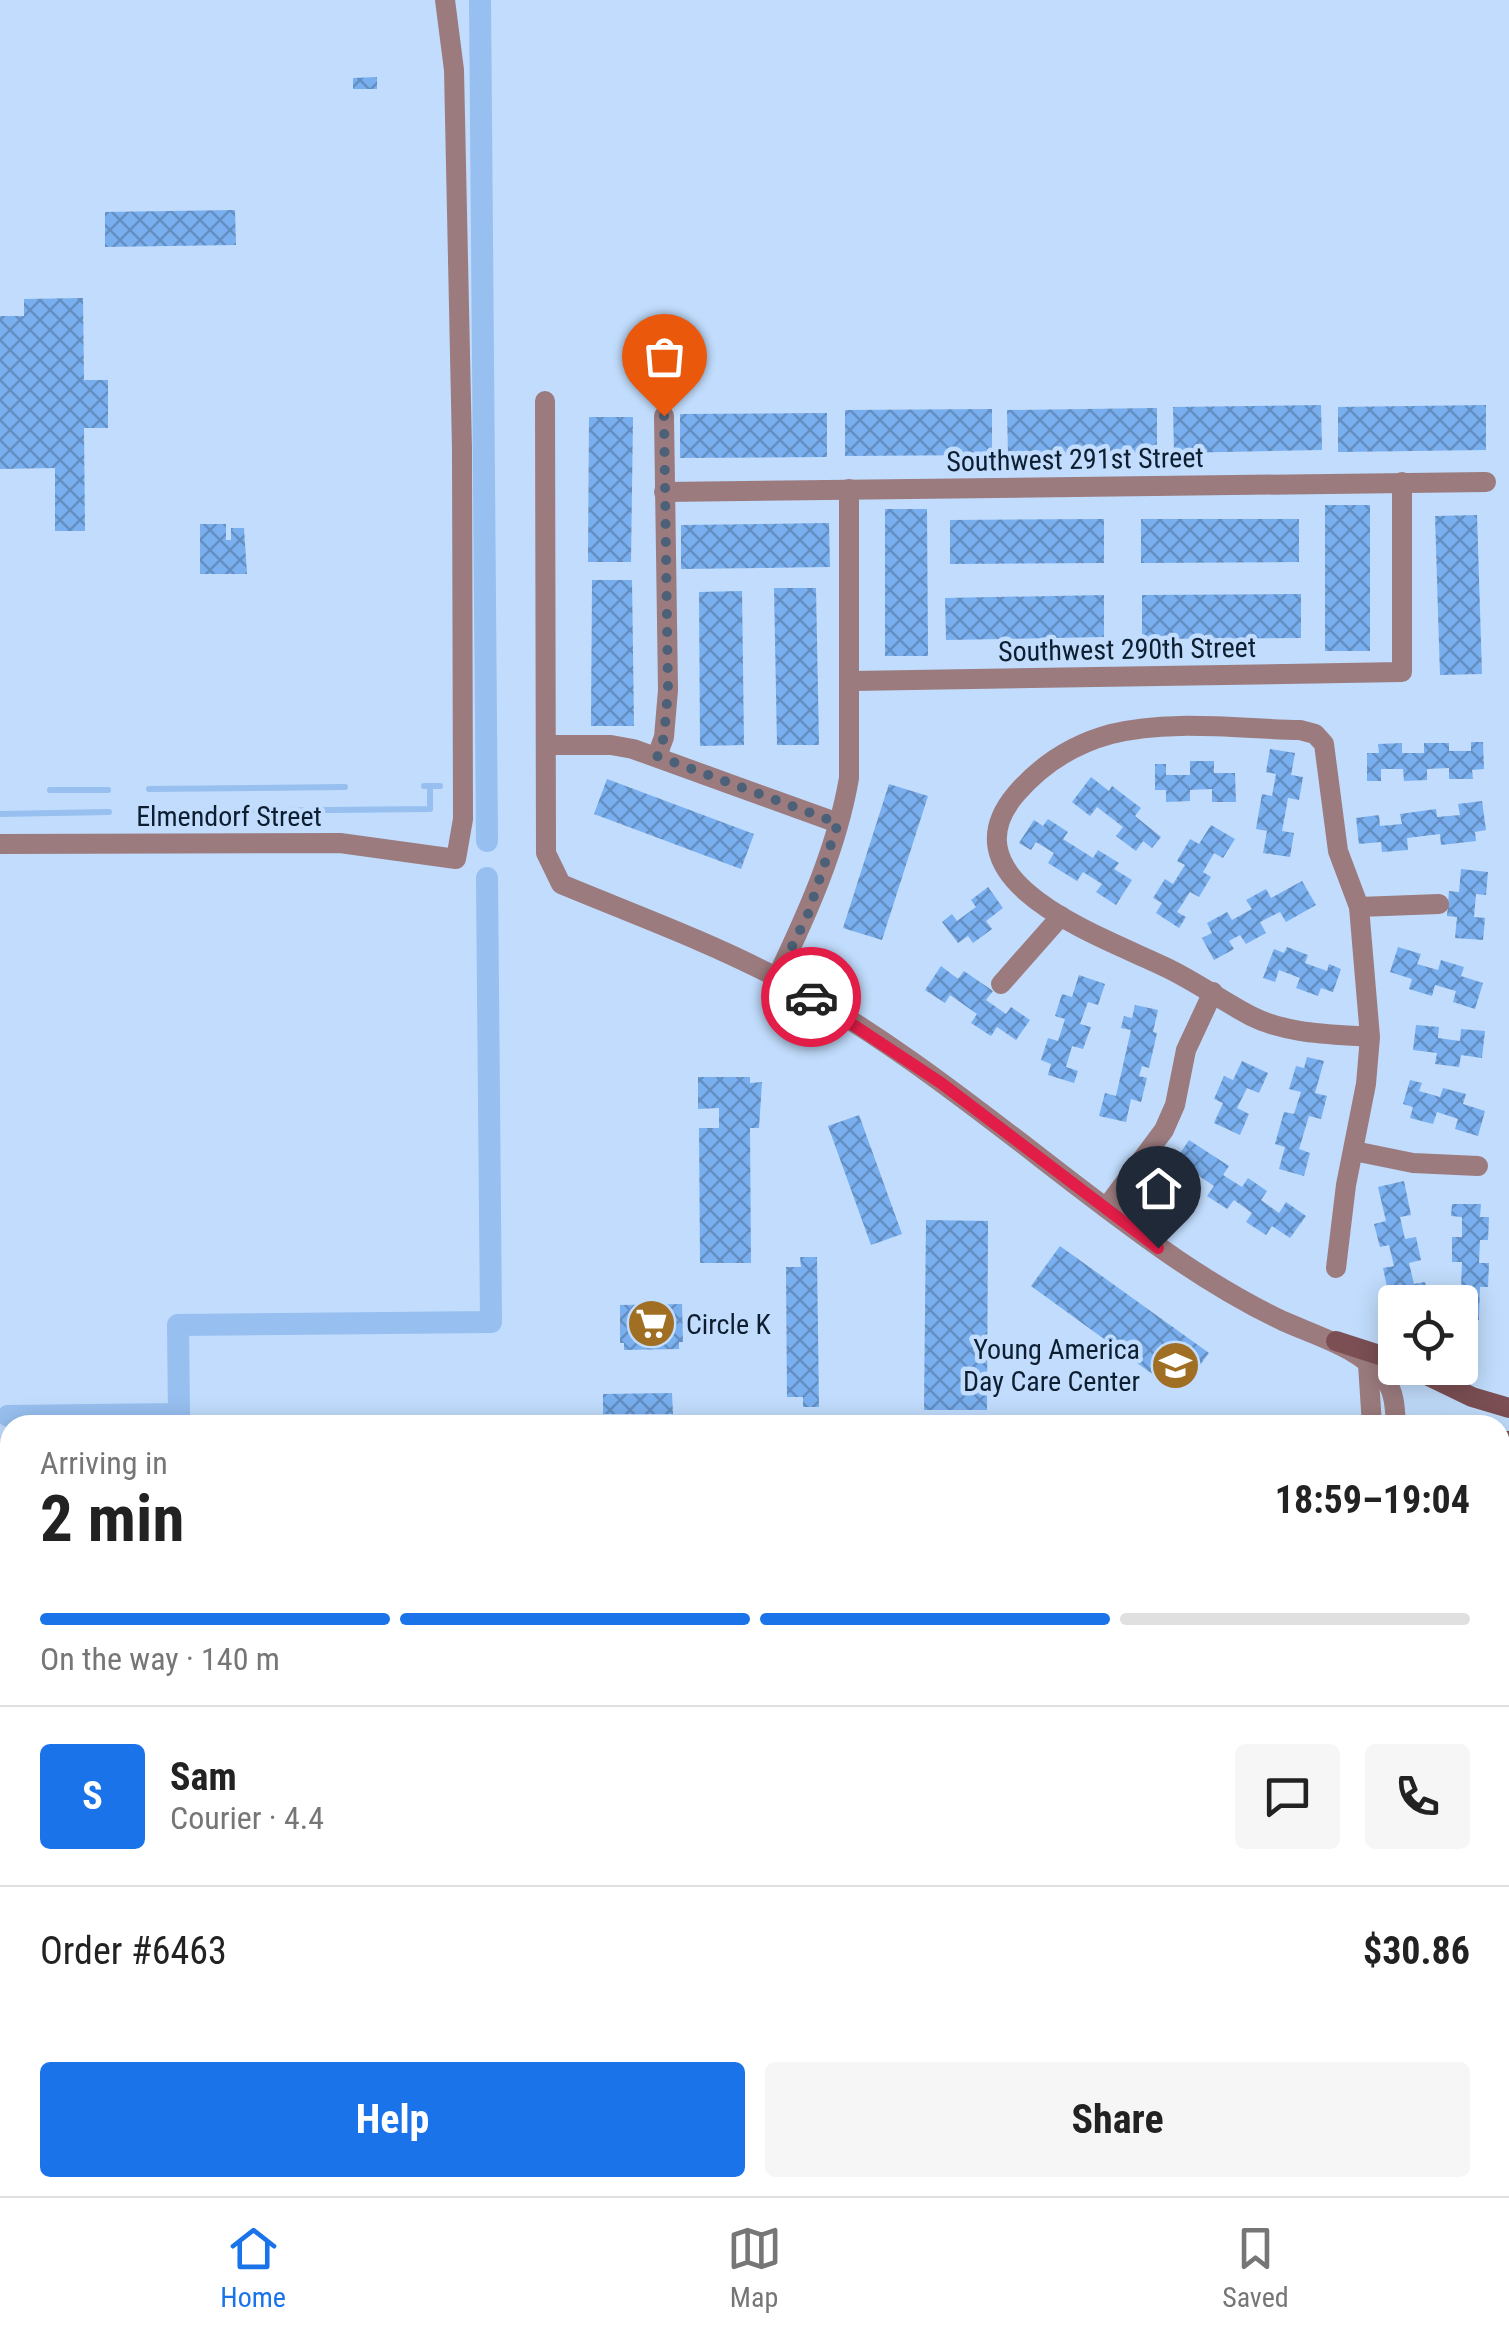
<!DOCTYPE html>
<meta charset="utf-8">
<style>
body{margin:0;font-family:"Roboto Condensed",sans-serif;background:#f6f6f6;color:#222;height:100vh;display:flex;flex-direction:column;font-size:38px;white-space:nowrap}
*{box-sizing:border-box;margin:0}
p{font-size:32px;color:#767676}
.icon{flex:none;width:55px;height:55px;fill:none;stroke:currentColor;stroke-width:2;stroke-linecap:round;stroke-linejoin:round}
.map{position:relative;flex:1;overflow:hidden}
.sheet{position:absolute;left:0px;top:1415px;width:1510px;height:782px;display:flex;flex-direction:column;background:#fff;border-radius:30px 30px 0 0;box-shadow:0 5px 25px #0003}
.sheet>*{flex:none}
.tools{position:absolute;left:1378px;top:1285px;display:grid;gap:20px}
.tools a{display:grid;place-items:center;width:100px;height:100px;border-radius:10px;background:#fff;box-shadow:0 5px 25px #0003;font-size:50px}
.pin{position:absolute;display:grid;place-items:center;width:85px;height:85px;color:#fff;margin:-102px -42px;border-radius:50% 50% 50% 0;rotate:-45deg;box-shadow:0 0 10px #0007}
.pin .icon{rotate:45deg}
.courier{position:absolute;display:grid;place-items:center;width:100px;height:100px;margin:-50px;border:8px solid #e11d48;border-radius:50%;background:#fff;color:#222;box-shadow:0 2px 12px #0007}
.headline em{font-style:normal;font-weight:700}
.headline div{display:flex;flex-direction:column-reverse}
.headline{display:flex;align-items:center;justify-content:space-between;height:170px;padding:0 40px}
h1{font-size:65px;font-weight:700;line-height:75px}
.bar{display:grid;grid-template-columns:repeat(4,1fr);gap:15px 10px;align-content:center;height:120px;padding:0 40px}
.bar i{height:12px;border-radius:8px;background:#e0e0e0}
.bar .selected{background:#1a73e8}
.bar p{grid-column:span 4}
.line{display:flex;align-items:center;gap:25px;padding:0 40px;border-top:2px solid #e0e0e0}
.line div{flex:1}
.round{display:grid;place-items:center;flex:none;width:105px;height:105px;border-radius:10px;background:#f6f6f6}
.button{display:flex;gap:20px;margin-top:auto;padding:20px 40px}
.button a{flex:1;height:115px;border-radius:10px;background:#1a73e8;color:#fff;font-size:40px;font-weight:700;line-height:115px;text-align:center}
.button a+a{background:#f6f6f6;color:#222}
.tabs{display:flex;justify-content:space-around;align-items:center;height:140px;border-top:2px solid #e0e0e0;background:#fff;font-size:28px;color:#767676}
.tabs a{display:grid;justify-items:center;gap:5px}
.tabs .selected{color:#1a73e8}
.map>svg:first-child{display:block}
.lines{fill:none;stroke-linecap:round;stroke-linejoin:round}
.stream{stroke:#97bfef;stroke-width:6}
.canal{stroke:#97bfef;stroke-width:22}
.building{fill:url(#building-cross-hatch)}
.street{stroke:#9b7b7e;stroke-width:20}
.secondary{stroke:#7b4f53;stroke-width:20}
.done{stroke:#4c6078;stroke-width:10;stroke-dasharray:0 18}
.route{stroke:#e11d48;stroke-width:12}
.labels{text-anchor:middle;stroke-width:9;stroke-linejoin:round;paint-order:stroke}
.street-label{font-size:28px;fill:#0d1e31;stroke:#c1dcfc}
.poi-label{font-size:28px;fill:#0d1e31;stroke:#c1dcfc;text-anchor:start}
</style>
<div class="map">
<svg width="1509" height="2196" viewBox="0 0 1509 2196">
<defs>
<pattern id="building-cross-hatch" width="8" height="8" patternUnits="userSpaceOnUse" patternTransform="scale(2.5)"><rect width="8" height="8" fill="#79afef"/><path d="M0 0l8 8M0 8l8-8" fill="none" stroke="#628ec2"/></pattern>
</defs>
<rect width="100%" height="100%" fill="#c1dcfc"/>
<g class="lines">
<!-- stream -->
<g class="stream">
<polyline points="424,786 440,786"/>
<polyline points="149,789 345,787"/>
<polyline points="50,790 108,790"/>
<polyline points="148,812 430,809 430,786"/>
<polyline points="0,814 109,812"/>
</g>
<!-- canal -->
<g class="canal">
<polyline points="480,0 487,841"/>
<polyline points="8,1416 179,1414 178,1325 491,1322 487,878"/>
</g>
</g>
<!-- building -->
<g class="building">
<polygon points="377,77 377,89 353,89 353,78"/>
<polygon points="235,210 236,245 105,247 105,212"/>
<polygon points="83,298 84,380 108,380 108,428 84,428 85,531 55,531 55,468 0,469 0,316 24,316 24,299"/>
<polygon points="1321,405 1322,450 1174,453 1173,407"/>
<polygon points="1486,405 1486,450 1338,452 1338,407"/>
<polygon points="1157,408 1157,453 1008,455 1007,410"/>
<polygon points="992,409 992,455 845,456 845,410"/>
<polygon points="827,413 827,457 680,458 680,414"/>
<polygon points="589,417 633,417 631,562 588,562"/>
<rect x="1325" y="505" width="45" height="146"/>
<polygon points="885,509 927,509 928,656 885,656"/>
<polygon points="1477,515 1482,674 1440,675 1435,516"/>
<polygon points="1104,519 1104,563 950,564 950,520"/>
<polygon points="1141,519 1299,519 1299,562 1141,563"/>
<polygon points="829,523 830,567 681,569 681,525"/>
<polygon points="200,524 226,524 226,540 231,540 231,528 244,528 247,574 200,574"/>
<polygon points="592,580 632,580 634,726 591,726"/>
<polygon points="774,588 816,588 819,745 777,745"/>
<polygon points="742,591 744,745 700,746 699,592"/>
<polygon points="1301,594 1301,638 1142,639 1142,595"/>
<polygon points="1104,595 1104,637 946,640 945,598"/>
<polygon points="1471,742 1483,742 1484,769 1472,770 1473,779 1449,779 1449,768 1427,769 1427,780 1404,781 1403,769 1381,769 1381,781 1367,781 1367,753 1379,753 1378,744 1402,743 1402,753 1424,753 1424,743 1449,743 1449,751 1471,751"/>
<polygon points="1270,749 1295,753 1291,775 1303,777 1299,800 1288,798 1282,831 1294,833 1290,857 1263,853 1267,831 1256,829 1262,794 1272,796 1276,774 1266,772"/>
<polygon points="1190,761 1214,761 1214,773 1235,773 1236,802 1212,802 1212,789 1190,790 1190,801 1166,802 1166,790 1155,790 1155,764 1166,764 1166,775 1190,775"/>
<polygon points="1091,777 1109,791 1112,786 1141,808 1135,816 1161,837 1152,848 1143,841 1136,851 1116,836 1123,827 1097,807 1090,816 1072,802"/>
<polygon points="607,779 754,834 741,869 594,814"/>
<polygon points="889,784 928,796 882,940 843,928"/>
<polygon points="1482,801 1486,830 1475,832 1476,841 1441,845 1440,834 1407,838 1408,850 1382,852 1381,842 1359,844 1356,818 1379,815 1380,826 1402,824 1400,814 1436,809 1437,817 1460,815 1458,804"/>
<polygon points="1048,819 1068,832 1063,839 1093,858 1098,850 1119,863 1114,869 1132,880 1116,905 1096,892 1102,884 1083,872 1077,881 1048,863 1054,853 1036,842 1031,850 1019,843 1034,820 1043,826"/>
<polygon points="1211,825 1235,839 1223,858 1214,853 1203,872 1211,877 1199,897 1190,892 1177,912 1186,917 1179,928 1156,913 1162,903 1153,898 1165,879 1173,884 1185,865 1177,861 1190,839 1199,844"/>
<polygon points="1461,869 1488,872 1486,895 1476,894 1474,917 1485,918 1483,940 1455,938 1457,917 1447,916 1449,891 1459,892"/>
<polygon points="1302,881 1316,905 1286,922 1280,912 1260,922 1266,933 1246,944 1240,935 1229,941 1234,949 1214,960 1202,938 1212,933 1207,923 1227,912 1232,920 1252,909 1246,900 1266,889 1271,898"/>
<polygon points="988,887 1003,908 986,921 992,929 973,943 968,936 958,943 942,922 952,914 957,921 976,907 971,900"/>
<polygon points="1287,947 1308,955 1305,963 1327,971 1329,964 1341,969 1333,992 1321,988 1318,996 1296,988 1300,978 1279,970 1275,982 1263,978 1274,949 1284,953"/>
<polygon points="1398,947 1421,954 1417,964 1438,970 1441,960 1464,967 1461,976 1483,983 1475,1009 1453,1002 1456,991 1435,985 1432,996 1409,989 1412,979 1390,972"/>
<polygon points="941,966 958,979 964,971 993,991 986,1000 1006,1014 1011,1007 1030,1020 1016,1040 997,1027 991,1036 971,1023 977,1014 950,995 945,1003 925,990"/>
<polygon points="1079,975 1105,984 1098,1005 1088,1002 1080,1024 1091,1027 1083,1049 1072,1046 1066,1067 1078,1071 1074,1083 1048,1075 1051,1064 1041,1060 1048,1038 1058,1041 1065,1019 1055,1016 1062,994 1072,997"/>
<polygon points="1135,1005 1158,1010 1153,1032 1157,1033 1149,1068 1142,1066 1139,1076 1147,1078 1141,1102 1131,1099 1126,1122 1099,1116 1105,1093 1116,1096 1131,1030 1121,1028 1124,1016 1132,1018"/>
<polygon points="1416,1025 1439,1027 1438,1038 1460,1041 1461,1029 1485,1031 1482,1058 1461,1055 1459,1067 1435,1064 1437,1053 1413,1050"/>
<polygon points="1307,1057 1324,1061 1315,1093 1327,1096 1321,1119 1309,1116 1299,1149 1310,1153 1304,1176 1279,1169 1285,1147 1275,1144 1284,1112 1294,1114 1301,1092 1289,1089 1296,1066 1304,1068"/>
<polygon points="1242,1061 1268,1073 1259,1093 1247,1088 1237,1108 1249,1114 1240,1135 1214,1123 1223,1103 1214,1099 1224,1076 1233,1080"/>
<polygon points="698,1077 750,1077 750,1083 762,1082 759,1128 750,1128 751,1263 700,1263 699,1128 719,1128 719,1108 698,1109"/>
<polygon points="1410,1080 1422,1083 1419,1091 1440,1097 1443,1088 1466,1094 1463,1104 1485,1111 1478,1136 1455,1129 1458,1119 1437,1112 1433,1124 1410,1118 1413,1107 1403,1104"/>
<polygon points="859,1115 902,1234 871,1245 828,1126"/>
<polygon points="1189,1140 1229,1166 1223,1175 1242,1187 1248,1178 1267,1191 1261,1200 1279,1213 1286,1202 1306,1216 1290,1238 1272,1226 1266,1235 1246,1222 1252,1213 1234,1200 1227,1209 1207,1196 1214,1186 1196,1174 1189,1183 1169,1170"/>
<polygon points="1404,1181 1411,1215 1400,1217 1405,1239 1416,1237 1421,1260 1409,1263 1414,1284 1425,1282 1428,1294 1402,1300 1400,1288 1388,1291 1383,1268 1394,1266 1389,1245 1380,1247 1374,1224 1386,1221 1378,1187"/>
<polygon points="1452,1204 1481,1204 1480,1217 1489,1217 1488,1240 1480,1240 1479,1263 1489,1263 1488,1287 1480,1287 1479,1320 1460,1320 1460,1302 1450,1302 1451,1289 1461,1289 1462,1262 1452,1262 1452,1237 1462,1237 1462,1217 1451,1216"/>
<polygon points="926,1220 988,1221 987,1410 924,1410"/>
<polygon points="1060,1246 1209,1353 1188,1381 1162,1381 1031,1286"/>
<polygon points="800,1257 817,1257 819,1407 803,1407 803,1397 787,1397 786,1267 801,1267"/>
<polygon points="682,1304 683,1342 679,1342 679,1349 624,1350 624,1343 620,1343 620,1305"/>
<polygon points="672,1393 673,1414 603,1414 603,1394"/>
<rect x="0" y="1613" width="10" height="76"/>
<rect x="0" y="1756" width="10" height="42"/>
<rect x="0" y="1970" width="10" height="52"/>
<polygon points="10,2166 10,2188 41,2188 41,2196 1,2196 1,2167"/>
<polygon points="775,2188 847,2188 839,2196 786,2196"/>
</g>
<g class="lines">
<!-- street -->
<g class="street">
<path d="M545,401L546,853L561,884C633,914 707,941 776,977C885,1034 983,1114 1081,1189C1145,1238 1209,1286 1283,1321C1319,1337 1361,1348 1386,1381C1395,1393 1395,1411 1396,1425"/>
<polyline points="664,492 1486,482"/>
<polyline points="852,681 1402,672 1402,482"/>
<polyline points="547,745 611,745 633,749 838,823"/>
<polyline points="657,756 664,737 668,690 664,416"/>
<polyline points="0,844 340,843 456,859 463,819 462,449 454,70 445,0"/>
<polyline points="1359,907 1439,904"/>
<path d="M777,977C807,914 837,848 849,778V489"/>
<polyline points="1001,984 1061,916"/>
<polyline points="1354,1151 1413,1163 1478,1166"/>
<polyline points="1106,1208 1164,1130 1175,1105 1186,1050 1213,992"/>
<path d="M1336,1268L1346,1185L1366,1084L1370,1037L1359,907L1338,851L1324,744L1315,734L1300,730C1240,729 1171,719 1111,734C1074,744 1041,765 1016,794C941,883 1106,938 1165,967C1195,981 1222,1001 1251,1016C1286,1034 1331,1034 1370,1037"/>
<polyline points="1368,1364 1372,1425"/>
<polyline points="1500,1613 1509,1613"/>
<polyline points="1500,1825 1509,1825"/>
<polyline points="0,1846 10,1846"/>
<polyline points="1501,2038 1503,2196"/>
<polyline points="0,2059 10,2059"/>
<polyline points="0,2121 10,2121"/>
<polyline points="76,2188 77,2196"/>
<polyline points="384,2188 384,2196"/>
<polyline points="728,2188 728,2196"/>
<polyline points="1289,2188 1290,2196"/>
</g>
<!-- secondary -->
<g class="secondary">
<polyline points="1336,1341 1395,1360"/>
<polyline points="1412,1368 1472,1397 1509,1408"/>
<polyline points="1500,1441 1509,1441"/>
<polyline points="1500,1472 1509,1471"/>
<polyline points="0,1473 10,1473"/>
<polyline points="232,2188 232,2196"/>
</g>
</g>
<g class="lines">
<!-- done -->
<polyline class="done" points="664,416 668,690 664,737 657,756 838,823 808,914 777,977 811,997"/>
<!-- route -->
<polyline class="route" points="811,997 941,1083 1158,1248"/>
</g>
<!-- icons -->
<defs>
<symbol id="supermarket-disc" viewBox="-11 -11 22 22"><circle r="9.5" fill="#a06f24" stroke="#c1dcfc"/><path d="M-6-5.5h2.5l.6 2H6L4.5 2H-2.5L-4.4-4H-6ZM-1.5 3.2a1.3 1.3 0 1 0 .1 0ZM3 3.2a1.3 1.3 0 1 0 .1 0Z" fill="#fff"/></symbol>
<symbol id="school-disc" viewBox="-11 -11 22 22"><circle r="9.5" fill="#a06f24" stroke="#c1dcfc"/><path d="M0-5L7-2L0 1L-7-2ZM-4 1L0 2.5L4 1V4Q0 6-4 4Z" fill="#fff"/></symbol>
</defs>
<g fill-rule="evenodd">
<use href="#supermarket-disc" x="624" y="1296" width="55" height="55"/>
<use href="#school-disc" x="1148" y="1338" width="55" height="55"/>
</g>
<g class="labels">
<!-- street labels -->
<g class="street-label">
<text transform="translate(1075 459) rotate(-1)" y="10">Southwest 291st Street</text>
<text transform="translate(1127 649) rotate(-1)" y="10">Southwest 290th Street</text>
<text x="229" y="826">Elmendorf Street</text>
</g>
<!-- poi labels -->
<g class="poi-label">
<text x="686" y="1334">Circle K</text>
<text x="1140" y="1359" text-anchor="end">Young America<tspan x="1140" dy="32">Day Care Center</tspan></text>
</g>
</g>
</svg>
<div class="tools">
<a><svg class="icon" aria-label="locate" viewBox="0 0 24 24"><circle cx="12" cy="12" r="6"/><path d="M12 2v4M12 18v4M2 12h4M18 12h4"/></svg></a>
</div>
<div class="pin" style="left:664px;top:416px;background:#ea580c"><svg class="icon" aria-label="bag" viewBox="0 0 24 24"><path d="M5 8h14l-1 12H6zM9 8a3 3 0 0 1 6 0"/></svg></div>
<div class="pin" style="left:1158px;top:1248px;background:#1f2937"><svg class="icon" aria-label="home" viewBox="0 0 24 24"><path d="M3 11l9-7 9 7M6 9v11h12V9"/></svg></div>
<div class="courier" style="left:811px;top:997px"><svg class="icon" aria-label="car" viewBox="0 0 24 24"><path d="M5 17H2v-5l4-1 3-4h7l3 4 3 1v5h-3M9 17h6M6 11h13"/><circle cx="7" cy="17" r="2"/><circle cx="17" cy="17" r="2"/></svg></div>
<section class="sheet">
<div class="headline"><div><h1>2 min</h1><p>Arriving in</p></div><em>18:59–19:04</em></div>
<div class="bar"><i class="selected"></i><i class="selected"></i><i class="selected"></i><i></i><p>On the way · 140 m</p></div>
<div class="line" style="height:180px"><b class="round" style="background:#1a73e8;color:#fff">S</b><div><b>Sam</b><p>Courier · 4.4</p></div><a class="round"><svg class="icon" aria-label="chat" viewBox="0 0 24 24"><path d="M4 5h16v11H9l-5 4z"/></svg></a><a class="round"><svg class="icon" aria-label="phone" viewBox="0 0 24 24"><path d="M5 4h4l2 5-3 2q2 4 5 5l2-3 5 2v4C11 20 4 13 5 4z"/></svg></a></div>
<div class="line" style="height:130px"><div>Order #6463</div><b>$30.86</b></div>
<div class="button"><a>Help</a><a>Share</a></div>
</section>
</div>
<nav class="tabs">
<a class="selected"><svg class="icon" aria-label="home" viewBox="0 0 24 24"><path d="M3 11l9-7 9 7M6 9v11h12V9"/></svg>Home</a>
<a><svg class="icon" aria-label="map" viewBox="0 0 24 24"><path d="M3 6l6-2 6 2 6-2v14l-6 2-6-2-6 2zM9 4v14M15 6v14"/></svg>Map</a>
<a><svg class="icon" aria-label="saved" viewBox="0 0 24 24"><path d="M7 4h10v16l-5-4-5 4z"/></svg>Saved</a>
</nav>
